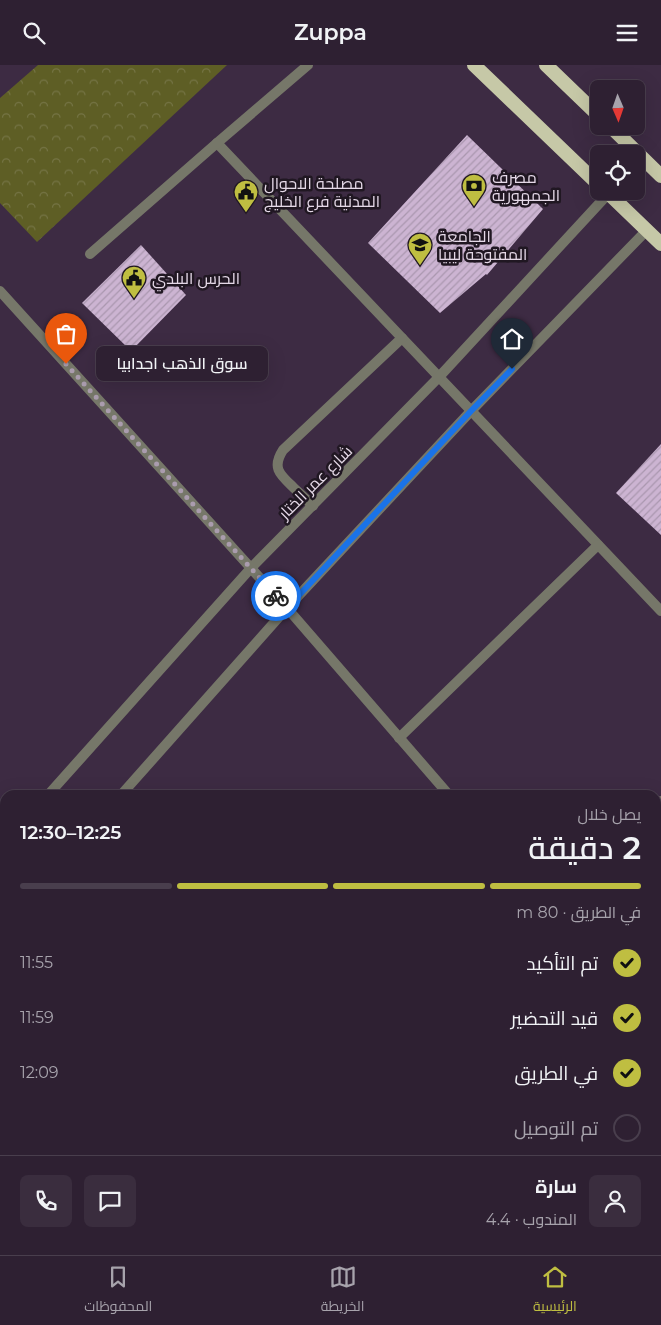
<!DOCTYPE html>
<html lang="ar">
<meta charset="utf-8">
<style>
body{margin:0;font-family:Montserrat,Cairo,sans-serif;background:#3a2d3e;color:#f1f3f6;direction:rtl;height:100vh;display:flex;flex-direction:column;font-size:19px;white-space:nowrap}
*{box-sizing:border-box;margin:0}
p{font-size:16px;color:#a7a3ac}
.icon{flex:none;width:28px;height:28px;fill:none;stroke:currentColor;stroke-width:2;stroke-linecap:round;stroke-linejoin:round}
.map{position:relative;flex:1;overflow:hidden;direction:ltr}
.side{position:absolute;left:0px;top:725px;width:661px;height:465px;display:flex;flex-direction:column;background:#2e2032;border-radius:15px 15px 0 0;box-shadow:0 5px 20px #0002,0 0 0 1px #493e4d;direction:rtl}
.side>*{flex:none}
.needle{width:32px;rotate:178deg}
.tools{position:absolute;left:590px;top:15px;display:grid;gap:10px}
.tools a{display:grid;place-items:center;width:55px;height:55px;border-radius:8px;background:#2e2032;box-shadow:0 5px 20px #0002,0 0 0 1px #493e4d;font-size:25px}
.pin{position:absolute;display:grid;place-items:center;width:42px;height:42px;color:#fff;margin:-51px -21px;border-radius:50% 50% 50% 0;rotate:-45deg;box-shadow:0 0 5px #0007}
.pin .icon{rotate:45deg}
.courier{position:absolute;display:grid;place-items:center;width:50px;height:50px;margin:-25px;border:4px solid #1a73e8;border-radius:50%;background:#fff;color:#222;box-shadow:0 1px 6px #0007}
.bubble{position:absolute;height:35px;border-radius:8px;background:#2e2032;box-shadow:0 5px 20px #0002,0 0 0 1px #493e4d;font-size:16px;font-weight:600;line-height:35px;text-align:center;direction:rtl}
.summary em{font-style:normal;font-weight:600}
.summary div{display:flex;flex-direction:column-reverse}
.summary{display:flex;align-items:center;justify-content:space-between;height:85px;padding:0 20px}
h1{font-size:32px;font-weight:600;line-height:38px}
.bar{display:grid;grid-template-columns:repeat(4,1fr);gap:8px 5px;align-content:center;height:60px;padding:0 20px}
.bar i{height:6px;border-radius:4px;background:#493e4d}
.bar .current{background:#bfbe41}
.bar p{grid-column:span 4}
.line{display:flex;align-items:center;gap:12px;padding:0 20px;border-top:1px solid #493e4d}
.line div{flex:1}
.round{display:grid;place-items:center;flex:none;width:52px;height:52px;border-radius:8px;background:#3a2d3e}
ol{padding:0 20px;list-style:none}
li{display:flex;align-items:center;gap:15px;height:55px}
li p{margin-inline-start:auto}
li .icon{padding:5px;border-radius:50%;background:#bfbe41;color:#111;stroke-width:4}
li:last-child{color:#a7a3ac}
li i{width:28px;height:28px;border:2px solid #493e4d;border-radius:50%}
header{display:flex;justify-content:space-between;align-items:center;height:65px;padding:0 20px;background:#2e2032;font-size:22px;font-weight:600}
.menu{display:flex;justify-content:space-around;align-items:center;height:70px;border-top:1px solid #493e4d;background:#2e2032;font-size:14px;color:#a7a3ac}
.menu a{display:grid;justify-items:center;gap:2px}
.menu .current{color:#bfbe41}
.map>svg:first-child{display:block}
.park{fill:url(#park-crowns)}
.building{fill:url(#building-hatch)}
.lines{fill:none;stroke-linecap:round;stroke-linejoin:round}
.service{stroke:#767769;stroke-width:10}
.minor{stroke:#767769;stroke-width:10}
.tertiary{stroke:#767769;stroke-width:10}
.trunk{stroke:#c6c8a7;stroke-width:14}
.done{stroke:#aa9cae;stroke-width:5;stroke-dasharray:0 9}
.route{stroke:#1a73e8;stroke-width:6}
.labels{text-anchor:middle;stroke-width:5;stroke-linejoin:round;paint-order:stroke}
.poi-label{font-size:16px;fill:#e5d9e8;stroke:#201722;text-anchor:start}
.street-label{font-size:16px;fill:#e5d9e8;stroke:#201722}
</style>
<header><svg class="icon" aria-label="menu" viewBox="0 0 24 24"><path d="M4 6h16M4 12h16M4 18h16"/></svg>Zuppa<svg class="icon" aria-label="search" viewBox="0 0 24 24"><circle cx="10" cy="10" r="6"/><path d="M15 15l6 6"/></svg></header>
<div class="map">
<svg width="661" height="1190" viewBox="0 0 661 1190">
<defs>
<pattern id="park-crowns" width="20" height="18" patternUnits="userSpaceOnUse" patternTransform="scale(1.25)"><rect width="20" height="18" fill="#5e5e25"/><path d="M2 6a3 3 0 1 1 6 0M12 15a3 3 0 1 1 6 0" fill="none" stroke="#757445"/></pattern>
<pattern id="building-hatch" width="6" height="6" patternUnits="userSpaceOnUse" patternTransform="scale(1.25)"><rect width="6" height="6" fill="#ccb4d2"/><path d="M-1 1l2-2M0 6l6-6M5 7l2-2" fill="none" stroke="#aa97af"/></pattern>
</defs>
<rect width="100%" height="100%" fill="#3d2b43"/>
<!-- park -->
<polygon class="park" points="38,0 227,0 37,177 0,138 0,33"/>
<!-- building -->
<g class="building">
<polygon points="467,70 543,144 487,210 486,209 440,248 368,178"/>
<polygon points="141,180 186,230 131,286 82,238"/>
<polygon points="661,379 661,470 616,428"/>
</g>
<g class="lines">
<!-- service -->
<g class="service">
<polyline points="217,78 661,546"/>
<polyline points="90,189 217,78 308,0"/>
<polyline points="0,226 287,543 449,730"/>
<path d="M313,441C306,434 299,428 292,421C279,409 272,402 283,385L402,273"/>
<polyline points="399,673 598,480"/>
<polyline points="656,741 661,736"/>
<polyline points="656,961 661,966"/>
<polyline points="656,990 661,986"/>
<polyline points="598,1188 601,1185"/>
</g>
<!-- minor -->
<g class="minor">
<polyline points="0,1046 5,1051"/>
<polyline points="0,1138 5,1132"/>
<polyline points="147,1185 152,1190"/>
<polyline points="518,1185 523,1190"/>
<polyline points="305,1190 310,1185"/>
</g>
<!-- tertiary -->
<g class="tertiary">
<polyline points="48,730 251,503 439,312 608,129"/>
<polyline points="121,730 287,543 471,346 647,165"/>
<polyline points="0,783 5,777"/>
<polyline points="0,866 5,861"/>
</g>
<!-- trunk -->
<g class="trunk">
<polyline points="474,0 599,120"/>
<polyline points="546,0 599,51"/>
<polyline points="610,61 661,111"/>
<polyline points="606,126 661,179"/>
</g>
</g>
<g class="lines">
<!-- done -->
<polyline class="done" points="66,299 276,531"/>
<!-- route -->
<polyline class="route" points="276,531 287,543 471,346 512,304"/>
</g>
<!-- icons -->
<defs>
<symbol id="bank-pin" viewBox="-11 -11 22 30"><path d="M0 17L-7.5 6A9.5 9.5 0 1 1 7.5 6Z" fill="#bfbe41" stroke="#201722"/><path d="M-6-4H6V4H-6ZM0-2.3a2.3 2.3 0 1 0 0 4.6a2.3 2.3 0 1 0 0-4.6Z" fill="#111"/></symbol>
<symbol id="civic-pin" viewBox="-11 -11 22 30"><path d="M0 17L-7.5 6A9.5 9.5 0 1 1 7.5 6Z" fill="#bfbe41" stroke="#201722"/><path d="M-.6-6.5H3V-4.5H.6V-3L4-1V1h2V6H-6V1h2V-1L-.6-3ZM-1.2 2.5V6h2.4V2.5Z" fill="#111"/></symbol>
<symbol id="school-pin" viewBox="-11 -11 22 30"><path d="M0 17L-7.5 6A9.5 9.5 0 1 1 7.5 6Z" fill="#bfbe41" stroke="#201722"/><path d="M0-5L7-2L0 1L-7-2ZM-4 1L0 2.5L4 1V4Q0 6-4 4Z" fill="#111"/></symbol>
</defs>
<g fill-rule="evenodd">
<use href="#bank-pin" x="460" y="107" width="28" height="38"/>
<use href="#civic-pin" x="232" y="113" width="28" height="38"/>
<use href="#school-pin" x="406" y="166" width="28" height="38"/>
<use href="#civic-pin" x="120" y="199" width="28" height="38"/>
</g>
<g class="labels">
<!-- poi labels -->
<g class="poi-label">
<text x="492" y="118">مصرف<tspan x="492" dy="18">الجمهورية</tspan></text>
<text x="264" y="124">مصلحة الاحوال<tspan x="264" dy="18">المدنية فرع الخليج</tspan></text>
<text x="438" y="177">الجامعة<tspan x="438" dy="18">المفتوحة ليبيا</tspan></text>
<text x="152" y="219">الحرس البلدي</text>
</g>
<!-- street labels -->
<g class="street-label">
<text transform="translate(315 417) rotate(-45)" y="6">شارع عمر الختار</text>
</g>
</g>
</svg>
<div class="tools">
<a><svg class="needle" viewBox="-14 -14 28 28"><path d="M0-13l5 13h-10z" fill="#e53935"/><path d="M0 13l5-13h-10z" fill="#a7a3ac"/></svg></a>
<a><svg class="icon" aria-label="locate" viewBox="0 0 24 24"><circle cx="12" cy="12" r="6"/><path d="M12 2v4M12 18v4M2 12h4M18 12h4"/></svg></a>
</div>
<div class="pin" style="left:66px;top:299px;background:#ea580c"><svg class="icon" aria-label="bag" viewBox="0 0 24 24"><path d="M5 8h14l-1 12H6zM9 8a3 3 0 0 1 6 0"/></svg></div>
<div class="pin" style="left:512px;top:304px;background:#1f2937"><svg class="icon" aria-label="home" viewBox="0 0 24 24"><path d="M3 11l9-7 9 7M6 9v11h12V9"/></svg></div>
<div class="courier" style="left:276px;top:531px"><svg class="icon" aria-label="bike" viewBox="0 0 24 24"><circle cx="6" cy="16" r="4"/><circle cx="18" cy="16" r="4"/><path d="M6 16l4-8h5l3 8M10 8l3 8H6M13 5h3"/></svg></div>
<div class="bubble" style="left:96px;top:281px;width:172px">سوق الذهب اجدابيا</div>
<section class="side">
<div class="summary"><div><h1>2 دقيقة</h1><p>يصل خلال</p></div><em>12:25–12:30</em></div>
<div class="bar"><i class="current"></i><i class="current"></i><i class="current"></i><i></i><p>في الطريق · 80 m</p></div>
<ol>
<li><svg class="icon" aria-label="check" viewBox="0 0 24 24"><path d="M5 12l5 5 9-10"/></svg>تم التأكيد<p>11:55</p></li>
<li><svg class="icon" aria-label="check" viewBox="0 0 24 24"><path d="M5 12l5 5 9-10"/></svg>قيد التحضير<p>11:59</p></li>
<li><svg class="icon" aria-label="check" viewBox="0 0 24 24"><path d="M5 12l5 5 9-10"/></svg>في الطريق<p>12:09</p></li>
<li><i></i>تم التوصيل</li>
</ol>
<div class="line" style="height:90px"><a class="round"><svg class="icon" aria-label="person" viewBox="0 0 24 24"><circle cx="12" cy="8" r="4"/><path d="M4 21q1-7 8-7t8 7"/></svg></a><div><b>سارة</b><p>المندوب · 4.4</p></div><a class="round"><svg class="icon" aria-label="chat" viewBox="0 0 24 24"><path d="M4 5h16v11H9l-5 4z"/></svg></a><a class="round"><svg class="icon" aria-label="phone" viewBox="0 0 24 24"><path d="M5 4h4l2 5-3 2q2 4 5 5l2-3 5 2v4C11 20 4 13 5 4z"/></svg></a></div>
</section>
</div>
<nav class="menu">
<a class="current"><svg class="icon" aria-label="home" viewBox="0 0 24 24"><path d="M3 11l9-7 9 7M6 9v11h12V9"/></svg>الرئيسية</a>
<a><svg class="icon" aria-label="map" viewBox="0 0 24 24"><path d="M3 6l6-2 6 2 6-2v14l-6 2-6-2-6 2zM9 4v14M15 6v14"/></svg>الخريطة</a>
<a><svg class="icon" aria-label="saved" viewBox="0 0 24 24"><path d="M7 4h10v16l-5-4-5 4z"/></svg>المحفوظات</a>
</nav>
